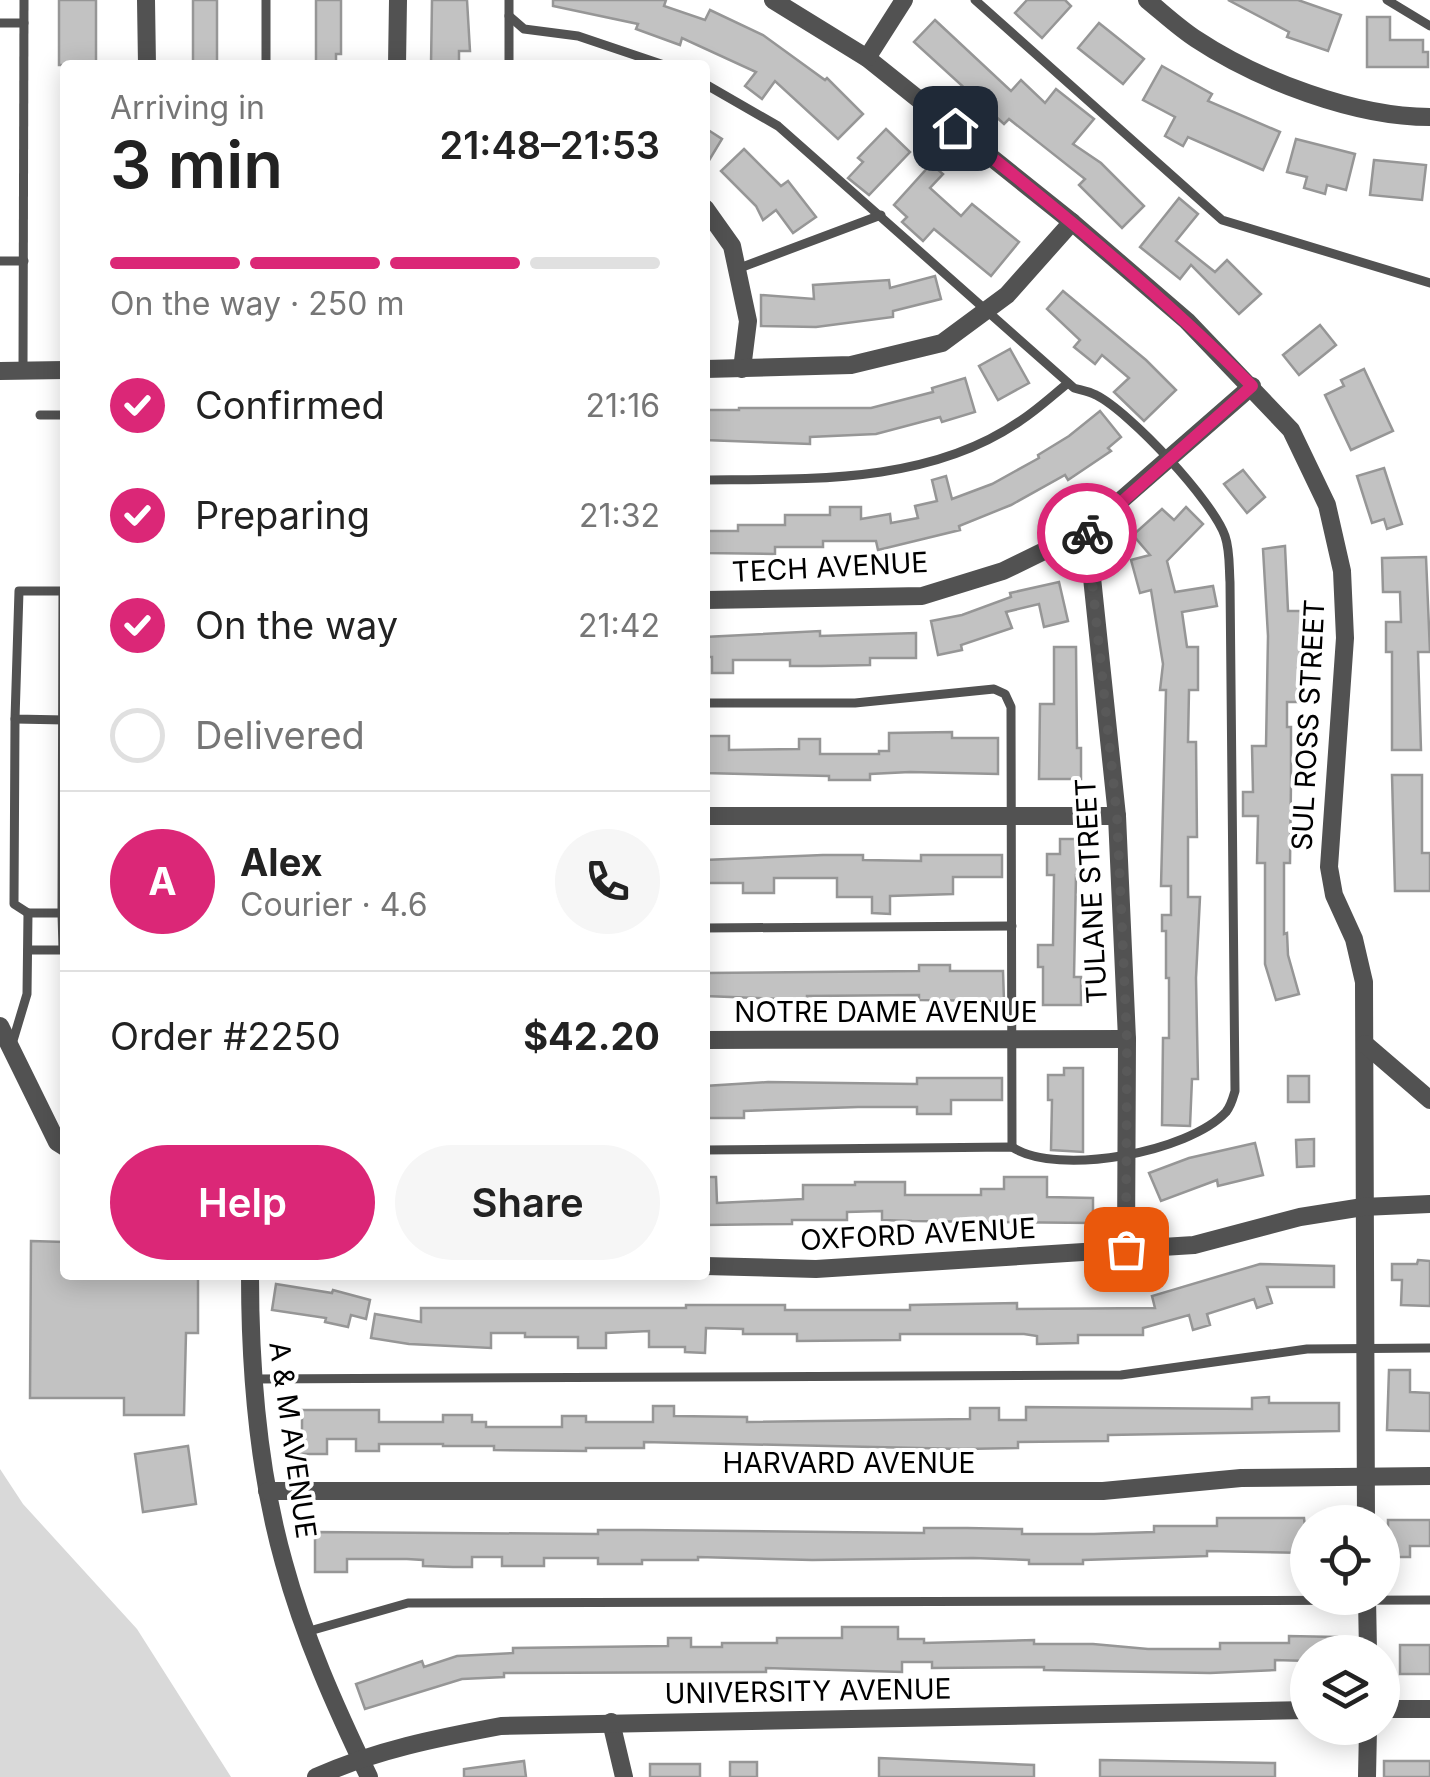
<!DOCTYPE html>
<meta charset="utf-8">
<style>
body{margin:0;font-family:Inter,sans-serif;background:#f6f6f6;color:#222;height:100vh;display:flex;flex-direction:column;font-size:38px;white-space:nowrap}
*{box-sizing:border-box;margin:0}
p{font-size:32px;color:#767676}
.icon{flex:none;width:55px;height:55px;fill:none;stroke:currentColor;stroke-width:2;stroke-linecap:round;stroke-linejoin:round}
.map{position:relative;flex:1;overflow:hidden}
.side{position:absolute;left:60px;top:60px;width:650px;height:1220px;display:flex;flex-direction:column;background:#fff;border-radius:10px;box-shadow:0 5px 25px #0003}
.side>*{flex:none}
.fabs{position:absolute;left:1290px;top:1505px;display:grid;gap:20px}
.fabs a{display:grid;place-items:center;width:110px;height:110px;border-radius:50%;background:#fff;box-shadow:0 5px 25px #0003;font-size:50px}
.pin{position:absolute;display:grid;place-items:center;width:85px;height:85px;color:#fff;margin:-42px;border-radius:20px;box-shadow:0 5px 15px #0006}
.courier{position:absolute;display:grid;place-items:center;width:100px;height:100px;margin:-50px;border:8px solid #db2777;border-radius:50%;background:#fff;color:#222;box-shadow:0 2px 12px #0007}
.head em{font-style:normal;font-weight:600}
.head div{display:flex;flex-direction:column-reverse}
.head{display:flex;align-items:center;justify-content:space-between;height:170px;padding:0 50px}
h1{font-size:65px;font-weight:600;line-height:75px}
.bar{display:grid;grid-template-columns:repeat(4,1fr);gap:15px 10px;align-content:center;height:120px;padding:0 50px}
.bar i{height:12px;border-radius:8px;background:#e0e0e0}
.bar .selected{background:#db2777}
.bar p{grid-column:span 4}
.line{display:flex;align-items:center;gap:25px;padding:0 50px;border-top:2px solid #e0e0e0}
.line div{flex:1}
.round{display:grid;place-items:center;flex:none;width:105px;height:105px;border-radius:52px;background:#f6f6f6}
ol{padding:0 50px;list-style:none}
li{display:flex;align-items:center;gap:30px;height:110px}
li p{margin-inline-start:auto}
li .icon{padding:10px;border-radius:50%;background:#db2777;color:#fff;stroke-width:4}
li:last-child{color:#767676}
li i{width:55px;height:55px;border:5px solid #e0e0e0;border-radius:50%}
.cta{display:flex;gap:20px;margin-top:auto;padding:20px 50px}
.cta a{flex:1;height:115px;border-radius:60px;background:#db2777;color:#fff;font-size:40px;font-weight:600;line-height:115px;text-align:center}
.cta a+a{background:#f6f6f6;color:#222}
.map>svg:first-child{display:block}
.green{fill:#d9d9d9}
.building{fill:#c2c2c2;stroke:#969696;stroke-width:2.5}
.lines{fill:none;stroke-linecap:round;stroke-linejoin:round}
.service{stroke:#525252;stroke-width:9}
.minor{stroke:#525252;stroke-width:18}
.done{stroke:#595959;stroke-width:10;stroke-dasharray:0 18}
.route{stroke:#db2777;stroke-width:12}
.labels{text-anchor:middle;stroke-width:8;stroke-linejoin:round;paint-order:stroke}
.street-label{font-size:28px;fill:#000;stroke:#fff}
</style>
<div class="map">
<svg width="1430" height="1777" viewBox="0 0 1430 1777">
<rect width="100%" height="100%" fill="#fff"/>
<!-- green -->
<polygon class="green" points="0,1469 23,1504 137,1629 231,1777 0,1777"/>
<!-- building -->
<g class="building">
<rect x="59" y="0" width="37" height="65"/>
<rect x="193" y="0" width="24" height="65"/>
<polygon points="316,0 341,0 341,54 336,54 336,65 316,65"/>
<polygon points="432,0 467,0 470,51 459,51 459,65 431,65"/>
<polygon points="553,0 666,0 664,6 705,20 710,10 763,35 825,80 827,78 863,114 838,139 775,81 762,99 745,86 756,72 682,38 680,45 636,29 638,24 553,6"/>
<polygon points="1027,0 1065,0 1071,6 1042,38 1015,13"/>
<polygon points="1228,0 1298,0 1341,15 1328,51 1287,37 1289,32"/>
<polygon points="1367,17 1390,17 1390,40 1423,40 1423,52 1428,52 1428,67 1367,67"/>
<polygon points="935,20 1011,91 1021,80 1045,103 1056,89 1094,119 1073,144 1101,163 1144,206 1122,228 1079,185 1085,179 1009,119 1004,124 914,42"/>
<polygon points="1099,23 1144,59 1123,84 1078,48"/>
<polygon points="1162,66 1212,94 1208,101 1280,132 1263,170 1188,137 1183,146 1165,136 1175,117 1143,100"/>
<polygon points="705,128 722,139 705,167"/>
<polygon points="886,129 910,152 869,195 848,178 863,162 858,158"/>
<polygon points="1296,139 1355,154 1346,190 1327,185 1325,194 1304,188 1307,177 1287,172"/>
<polygon points="744,149 781,186 788,181 816,217 793,233 776,210 763,220 756,206 721,171"/>
<polygon points="1374,160 1426,165 1422,200 1370,195"/>
<polygon points="931,164 943,174 930,188 961,216 972,204 1019,242 991,276 934,229 923,241 902,222 907,217 894,205"/>
<polygon points="1179,198 1198,214 1176,241 1215,272 1227,260 1261,294 1239,314 1191,265 1180,279 1140,247"/>
<polygon points="935,276 941,299 893,311 893,317 816,327 761,326 761,295 814,299 813,285 889,280 890,288"/>
<polygon points="1063,291 1146,360 1176,390 1144,421 1114,392 1129,378 1102,355 1095,364 1074,347 1080,340 1047,309"/>
<polygon points="1320,325 1336,345 1299,375 1283,355"/>
<polygon points="1010,349 1029,383 998,400 979,366"/>
<polygon points="1364,369 1393,431 1351,450 1325,395 1344,386 1341,380"/>
<polygon points="965,378 975,412 942,422 940,417 876,434 810,437 810,444 705,440 705,410 739,410 739,408 871,408 933,392 932,388"/>
<polygon points="1100,411 1121,437 1108,448 1111,451 1068,480 1065,475 1011,505 959,526 960,530 878,550 876,541 823,541 823,547 775,547 775,554 705,553 705,531 738,531 738,525 785,525 785,515 830,515 830,507 861,507 861,519 890,514 891,523 918,518 915,506 937,501 932,480 946,476 952,499 992,484 1039,458 1038,455 1069,436"/>
<polygon points="1384,468 1402,524 1387,529 1384,519 1372,523 1357,476"/>
<polygon points="1243,470 1265,497 1247,513 1224,484"/>
<polygon points="1186,507 1203,524 1167,561 1175,592 1213,586 1217,606 1182,612 1187,647 1198,647 1198,690 1189,690 1188,742 1196,742 1197,837 1188,837 1188,897 1200,897 1196,978 1198,1079 1192,1079 1190,1126 1162,1125 1163,1038 1169,1038 1169,978 1166,978 1166,931 1162,931 1162,915 1171,915 1171,886 1161,886 1166,690 1160,690 1163,664 1151,590 1140,593 1131,560 1150,555 1133,535 1162,509 1174,520"/>
<polygon points="1285,546 1288,611 1301,611 1299,702 1287,702 1287,727 1291,727 1291,782 1290,863 1284,863 1284,934 1287,933 1288,955 1299,994 1276,1000 1265,964 1265,863 1257,863 1258,816 1243,816 1243,792 1253,792 1252,746 1266,746 1268,636 1263,549"/>
<polygon points="1426,557 1430,652 1418,652 1421,750 1392,750 1392,652 1386,652 1386,622 1401,622 1400,592 1383,592 1382,558"/>
<polygon points="1059,582 1068,621 1044,627 1039,604 1006,612 1012,628 961,645 962,650 938,655 931,621 962,615 1011,597 1010,593"/>
<polygon points="820,631 820,636 916,633 916,658 870,658 870,665 821,666 790,666 790,660 733,660 733,673 712,673 712,657 705,657 705,637"/>
<polygon points="1054,647 1076,647 1077,748 1081,748 1081,779 1039,779 1040,704 1054,704"/>
<polygon points="952,732 952,738 998,738 998,774 910,772 870,774 870,780 829,780 829,776 705,773 709,736 729,736 729,750 799,749 799,739 820,739 820,754 879,754 879,751 889,751 889,733"/>
<polygon points="1392,775 1422,775 1422,853 1430,853 1430,891 1395,891"/>
<polygon points="1060,839 1080,839 1080,875 1076,875 1074,977 1081,977 1081,1005 1043,1005 1043,967 1038,967 1038,945 1053,945 1054,875 1047,875 1047,854 1060,854"/>
<polygon points="823,855 863,855 863,860 921,861 921,855 1002,855 1002,877 953,877 953,894 890,896 890,914 872,913 872,897 837,897 837,878 774,878 774,893 743,893 743,883 705,883 705,860"/>
<polygon points="919,965 950,965 950,971 1003,971 1004,1001 919,1000 919,995 807,996 807,1000 705,996 705,973 919,971"/>
<polygon points="1064,1068 1083,1068 1083,1152 1051,1150 1052,1100 1048,1100 1048,1075 1064,1075"/>
<rect x="1288" y="1076" width="21" height="26"/>
<polygon points="917,1078 1002,1078 1002,1100 951,1100 951,1114 917,1114 917,1107 858,1107 744,1111 744,1118 705,1118 705,1086 768,1082 917,1084"/>
<polygon points="1314,1139 1314,1166 1297,1167 1296,1140"/>
<polygon points="1255,1143 1263,1175 1218,1186 1217,1180 1161,1201 1149,1173 1189,1158"/>
<polygon points="705,1177 716,1177 717,1203 803,1199 803,1185 855,1185 855,1182 905,1182 905,1195 981,1195 981,1189 1004,1189 1004,1177 1047,1177 1047,1197 1093,1198 1093,1223 912,1221 882,1220 882,1211 847,1212 847,1220 792,1220 792,1224 705,1225"/>
<polygon points="31,1241 65,1242 65,1275 198,1275 198,1333 186,1333 184,1415 124,1415 124,1398 30,1398"/>
<polygon points="1418,1260 1430,1261 1430,1306 1401,1305 1402,1280 1392,1280 1392,1264 1417,1264"/>
<polygon points="1260,1264 1334,1266 1334,1287 1267,1287 1272,1303 1257,1308 1254,1299 1207,1314 1210,1325 1193,1330 1189,1315 1143,1328 1143,1335 1078,1335 1078,1343 1037,1344 1037,1336 1024,1334 900,1334 900,1340 797,1341 797,1334 743,1334 743,1329 706,1328 705,1353 685,1352 685,1347 649,1347 649,1331 606,1333 606,1348 578,1348 578,1337 525,1337 525,1333 491,1333 491,1348 409,1344 371,1338 375,1314 421,1322 421,1308 686,1308 686,1305 785,1305 785,1310 910,1310 910,1305 1017,1303 1017,1309 1155,1308 1152,1296"/>
<polygon points="276,1284 332,1293 333,1290 370,1300 366,1319 351,1315 348,1327 325,1322 326,1318 272,1310"/>
<polygon points="1389,1370 1410,1370 1410,1392 1430,1393 1430,1431 1387,1430"/>
<polygon points="1269,1397 1269,1403 1339,1403 1339,1431 1108,1435 1108,1441 1018,1442 1018,1448 963,1449 644,1442 644,1448 586,1448 586,1451 494,1450 494,1446 443,1446 443,1444 379,1444 379,1451 356,1451 356,1439 327,1439 327,1454 290,1454 290,1433 302,1433 302,1410 379,1410 379,1422 443,1422 443,1415 472,1415 472,1422 486,1422 486,1427 562,1427 562,1416 586,1416 586,1422 653,1422 653,1406 674,1406 674,1416 747,1417 747,1422 970,1419 970,1408 999,1408 999,1420 1026,1420 1026,1407 1252,1409 1252,1398"/>
<polygon points="188,1446 196,1504 143,1512 135,1454"/>
<polygon points="1217,1518 1304,1518 1308,1553 1207,1551 1207,1556 1083,1560 1083,1564 1029,1564 1029,1560 973,1558 812,1560 698,1557 698,1560 642,1560 642,1564 598,1564 598,1558 544,1558 544,1566 502,1566 502,1557 472,1557 472,1567 453,1567 423,1566 423,1560 407,1559 347,1559 347,1572 315,1572 315,1532 598,1534 598,1530 642,1530 924,1533 924,1528 967,1528 1022,1529 1022,1534 1094,1534 1154,1532 1154,1526 1217,1526"/>
<polygon points="1388,1520 1430,1520 1430,1546 1410,1546 1410,1557 1388,1557"/>
<polygon points="842,1627 898,1627 898,1639 924,1639 924,1643 1034,1640 1034,1644 1093,1644 1148,1649 1220,1649 1220,1643 1289,1643 1289,1636 1337,1637 1337,1652 1308,1652 1308,1661 1275,1660 1275,1670 1210,1673 1044,1670 1044,1667 932,1668 932,1662 902,1662 902,1672 766,1668 766,1672 504,1673 504,1677 462,1679 365,1709 356,1684 422,1661 424,1667 457,1656 513,1653 513,1648 668,1646 668,1638 691,1638 691,1647 722,1647 722,1643 777,1643 777,1638 842,1638"/>
<rect x="1400" y="1645" width="30" height="29"/>
<polygon points="879,1758 1034,1765 1034,1777 879,1777"/>
<polygon points="1100,1760 1275,1763 1275,1777 1100,1777"/>
<polygon points="524,1761 526,1777 464,1777 464,1769"/>
<rect x="1384" y="1761" width="46" height="16"/>
<rect x="730" y="1762" width="27" height="15"/>
<rect x="650" y="1764" width="50" height="13"/>
</g>
<g class="lines">
<!-- service -->
<g class="service">
<polyline points="266,0 266,65"/>
<polyline points="509,0 509,65"/>
<polyline points="975,0 1222,220 1430,283"/>
<polyline points="1387,0 1430,26"/>
<polyline points="509,16 524,29 578,36 664,65"/>
<polyline points="0,23 24,23"/>
<path d="M705,84L778,126L1074,388C1081,390 1089,391 1096,395C1130,412 1213,501 1225,536C1230,550 1229,568 1230,582L1235,1091C1233,1098 1231,1106 1226,1112C1189,1152 1058,1177 1012,1147L705,1150"/>
<polyline points="0,261 24,261"/>
<polyline points="737,269 881,215"/>
<polyline points="23,371 24,0"/>
<polyline points="40,415 65,415"/>
<path d="M705,480C810,479 929,484 1020,421C1037,410 1052,396 1068,383"/>
<polyline points="65,591 19,591 15,719 65,720"/>
<polyline points="705,703 855,703 994,689 1005,694 1011,707 1012,1147"/>
<polyline points="15,719 14,904 28,913"/>
<polyline points="62,913 63,950"/>
<polyline points="705,928 1012,926"/>
<polyline points="28,950 65,950"/>
<polyline points="12,1044 27,994 28,913 62,913 63,591"/>
<polyline points="255,1379 1121,1375 1307,1349 1430,1348"/>
<polyline points="306,1632 408,1603 1430,1600"/>
</g>
<!-- minor -->
<g class="minor">
<polyline points="146,0 147,65"/>
<polyline points="773,0 867,58 1072,222 1187,321 1291,430 1327,505 1342,571 1345,638 1329,867 1334,895 1354,939 1364,982 1366,1522"/>
<path d="M1147,0C1163,13 1179,28 1196,39C1258,80 1355,117 1430,117"/>
<polyline points="867,58 904,0"/>
<polyline points="397,65 398,0"/>
<polyline points="705,208 732,246 748,321 742,369"/>
<polyline points="705,369 851,365 942,343 1007,295 1072,222"/>
<polyline points="0,371 65,370"/>
<polyline points="1087,530 1117,816 1127,1039 1126,1249"/>
<polyline points="705,600 922,596 1003,571 1087,530 1252,386"/>
<polyline points="705,816 1117,816"/>
<polyline points="0,1026 57,1142 65,1147"/>
<polyline points="705,1040 1127,1039"/>
<polyline points="1365,1044 1430,1100"/>
<polyline points="705,1266 816,1269 1194,1245 1300,1217 1363,1207 1430,1204"/>
<path d="M250,1275C250,1371 258,1471 284,1563C304,1637 336,1708 369,1777"/>
<polyline points="267,1491 1103,1491 1241,1478 1430,1476"/>
<polyline points="1367,1598 1368,1652"/>
<polyline points="1382,1709 1430,1709"/>
<polyline points="611,1722 624,1777"/>
<path d="M316,1777C376,1750 437,1738 501,1726L1308,1710"/>
<polyline points="1367,1777 1368,1728"/>
</g>
</g>
<g class="lines">
<!-- done -->
<polyline class="done" points="1087,533 1117,816 1127,1039 1126,1249"/>
<!-- route -->
<path class="route" d="M955,128C1058,210 1159,292 1252,386L1087,533"/>
</g>
<g class="labels">
<!-- street labels -->
<g class="street-label">
<text transform="translate(830 567) rotate(-3)" y="10">TECH AVENUE</text>
<text transform="translate(1308 725) rotate(-87)" y="10">SUL ROSS STREET</text>
<text transform="translate(1091 891) rotate(-93)" y="10">TULANE STREET</text>
<text x="886" y="1022">NOTRE DAME AVENUE</text>
<text transform="translate(918 1234) rotate(-3)" y="10">OXFORD AVENUE</text>
<text transform="translate(293 1440) rotate(82)" y="10">A &amp; M AVENUE</text>
<text x="849" y="1473">HARVARD AVENUE</text>
<text transform="translate(808 1691) rotate(-1)" y="10">UNIVERSITY AVENUE</text>
</g>
</g>
</svg>
<div class="fabs">
<a><svg class="icon" aria-label="locate" viewBox="0 0 24 24"><circle cx="12" cy="12" r="6"/><path d="M12 2v4M12 18v4M2 12h4M18 12h4"/></svg></a>
<a><svg class="icon" aria-label="layers" viewBox="0 0 24 24"><path d="M12 4l9 5-9 5-9-5zM3 14l9 5 9-5"/></svg></a>
</div>
<div class="pin" style="left:1126px;top:1249px;background:#ea580c"><svg class="icon" aria-label="bag" viewBox="0 0 24 24"><path d="M5 8h14l-1 12H6zM9 8a3 3 0 0 1 6 0"/></svg></div>
<div class="pin" style="left:955px;top:128px;background:#1f2937"><svg class="icon" aria-label="home" viewBox="0 0 24 24"><path d="M3 11l9-7 9 7M6 9v11h12V9"/></svg></div>
<div class="courier" style="left:1087px;top:533px"><svg class="icon" aria-label="bike" viewBox="0 0 24 24"><circle cx="6" cy="16" r="4"/><circle cx="18" cy="16" r="4"/><path d="M6 16l4-8h5l3 8M10 8l3 8H6M13 5h3"/></svg></div>
<section class="side">
<div class="head"><div><h1>3 min</h1><p>Arriving in</p></div><em>21:48–21:53</em></div>
<div class="bar"><i class="selected"></i><i class="selected"></i><i class="selected"></i><i></i><p>On the way · 250 m</p></div>
<ol>
<li><svg class="icon" aria-label="check" viewBox="0 0 24 24"><path d="M5 12l5 5 9-10"/></svg>Confirmed<p>21:16</p></li>
<li><svg class="icon" aria-label="check" viewBox="0 0 24 24"><path d="M5 12l5 5 9-10"/></svg>Preparing<p>21:32</p></li>
<li><svg class="icon" aria-label="check" viewBox="0 0 24 24"><path d="M5 12l5 5 9-10"/></svg>On the way<p>21:42</p></li>
<li><i></i>Delivered</li>
</ol>
<div class="line" style="height:180px"><b class="round" style="background:#db2777;color:#fff">A</b><div><b>Alex</b><p>Courier · 4.6</p></div><a class="round"><svg class="icon" aria-label="phone" viewBox="0 0 24 24"><path d="M5 4h4l2 5-3 2q2 4 5 5l2-3 5 2v4C11 20 4 13 5 4z"/></svg></a></div>
<div class="line" style="height:130px"><div>Order #2250</div><b>$42.20</b></div>
<div class="cta"><a>Help</a><a>Share</a></div>
</section>
</div>
